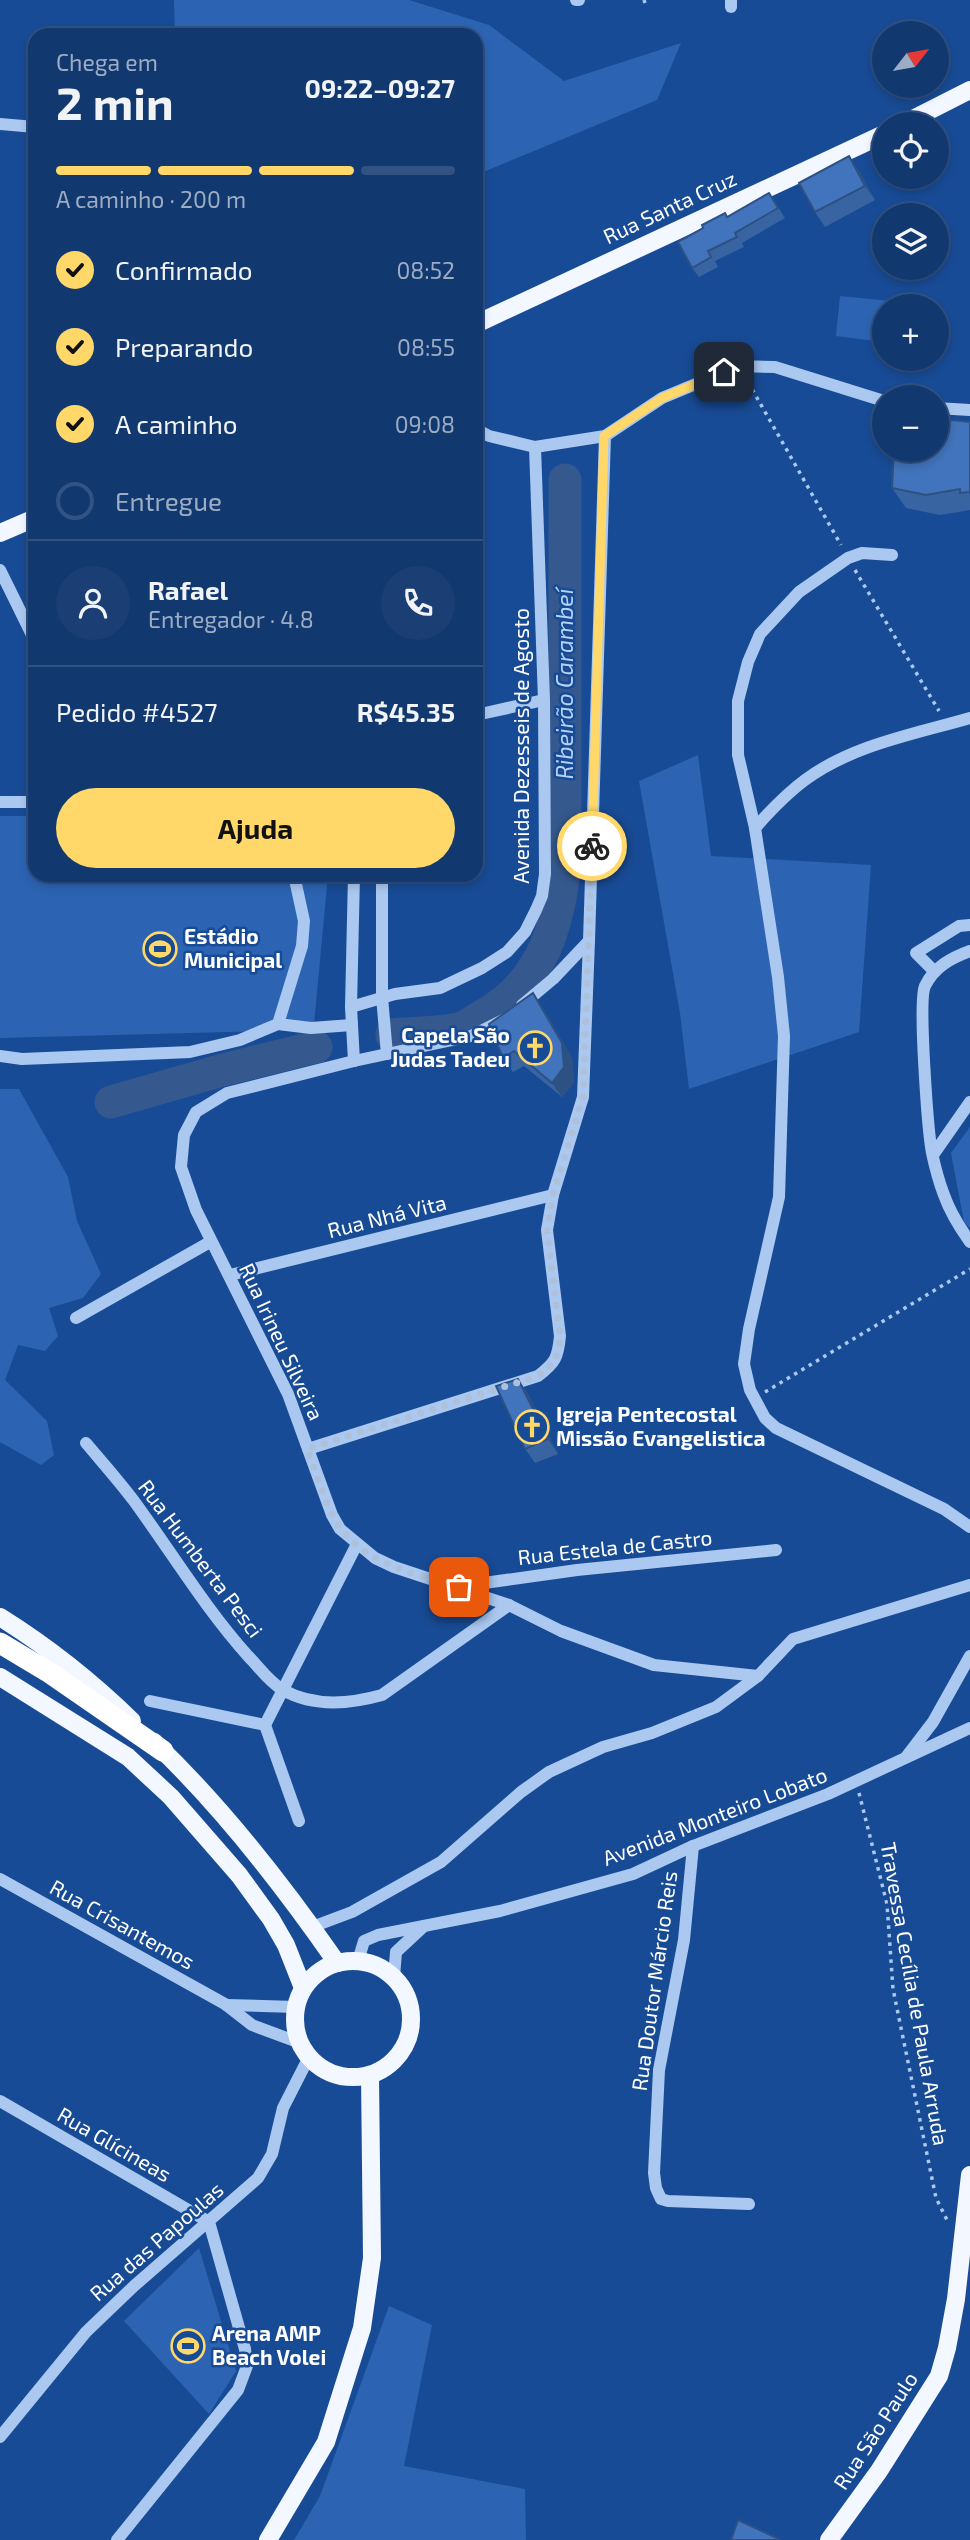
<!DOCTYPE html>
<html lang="pt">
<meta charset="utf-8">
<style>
body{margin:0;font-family:"Exo 2",sans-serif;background:#1b3f75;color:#f1f3f6;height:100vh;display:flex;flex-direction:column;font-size:26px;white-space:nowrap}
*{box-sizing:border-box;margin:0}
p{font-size:23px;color:#9cacc3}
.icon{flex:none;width:38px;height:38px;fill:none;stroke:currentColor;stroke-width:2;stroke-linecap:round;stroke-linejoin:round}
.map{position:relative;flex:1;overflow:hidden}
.drawer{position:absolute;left:28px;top:28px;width:455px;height:854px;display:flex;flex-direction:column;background:#123870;border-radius:21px;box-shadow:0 4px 10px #0003,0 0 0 2px #315283}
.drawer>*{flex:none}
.needle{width:46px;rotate:59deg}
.controls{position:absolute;left:872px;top:21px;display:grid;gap:14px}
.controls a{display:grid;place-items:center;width:77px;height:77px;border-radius:50%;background:#123870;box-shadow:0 4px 10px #0003,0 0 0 2px #315283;font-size:35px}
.pin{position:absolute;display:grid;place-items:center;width:60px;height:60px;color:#fff;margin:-30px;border-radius:14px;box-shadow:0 4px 10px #0006}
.courier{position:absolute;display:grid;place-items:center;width:70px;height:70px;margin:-35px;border:5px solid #ffd869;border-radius:50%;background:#fff;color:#222;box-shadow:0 2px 9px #0007}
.overview em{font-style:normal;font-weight:700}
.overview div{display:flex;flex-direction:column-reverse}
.overview{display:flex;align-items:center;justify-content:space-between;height:119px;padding:0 28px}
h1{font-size:46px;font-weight:700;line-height:52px}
.bar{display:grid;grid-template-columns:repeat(4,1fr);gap:10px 7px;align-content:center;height:84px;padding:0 28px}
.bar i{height:9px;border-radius:5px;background:#315283}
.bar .selected{background:#ffd869}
.bar p{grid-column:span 4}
.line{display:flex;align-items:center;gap:18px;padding:0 28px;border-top:2px solid #315283}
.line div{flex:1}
.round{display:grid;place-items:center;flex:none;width:74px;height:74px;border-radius:37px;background:#1b3f75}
ol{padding:0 28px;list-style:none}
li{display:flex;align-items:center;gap:21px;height:77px}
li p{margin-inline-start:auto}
li .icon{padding:7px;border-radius:50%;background:#ffd869;color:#111;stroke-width:4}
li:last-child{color:#9cacc3}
li i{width:38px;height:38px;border:4px solid #315283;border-radius:50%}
.button{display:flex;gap:14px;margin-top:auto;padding:14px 28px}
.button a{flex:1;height:80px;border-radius:42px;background:#ffd869;color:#111;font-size:28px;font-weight:700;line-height:80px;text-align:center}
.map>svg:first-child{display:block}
.green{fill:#2c64b3}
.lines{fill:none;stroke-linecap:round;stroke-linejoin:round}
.river{stroke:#35598f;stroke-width:33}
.path{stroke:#aac8f0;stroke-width:3.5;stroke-dasharray:3.5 5;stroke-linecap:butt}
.minor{stroke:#aac8f0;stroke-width:12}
.major{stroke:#f3f7ff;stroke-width:18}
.highway{stroke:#fff;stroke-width:21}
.wall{fill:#3864a2}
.shaded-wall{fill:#2e5184}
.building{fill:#4174bc;stroke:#2e5184;stroke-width:2}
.done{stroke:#aec0da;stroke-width:7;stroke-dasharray:0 12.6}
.route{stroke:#ffd869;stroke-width:9}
.labels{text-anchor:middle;stroke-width:5;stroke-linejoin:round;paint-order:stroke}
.street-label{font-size:21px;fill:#fff;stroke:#184b95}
.poi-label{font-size:21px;font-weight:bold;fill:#fff;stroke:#184b95;text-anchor:start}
.water-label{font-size:23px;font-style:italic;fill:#b6d2f7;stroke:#184b95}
</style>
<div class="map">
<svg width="970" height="2540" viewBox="0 0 970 2540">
<rect width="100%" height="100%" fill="#184b95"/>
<!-- green -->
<g class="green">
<polygon points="174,0 409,0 489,25 564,81 681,43 657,100 476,175 476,35 175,35"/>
<polygon points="840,296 911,303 910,306 884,306 884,342 836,336"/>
<polygon points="698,755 711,856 871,865 859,1032 689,1089 680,1013 639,781"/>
<polygon points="0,816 35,816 35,875 328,875 314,1024 267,1031 0,1038"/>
<polygon points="0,1089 19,1089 68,1177 77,1221 101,1274 83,1298 49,1308 58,1336 45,1351 18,1345 5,1380 47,1421 54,1455 41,1465 0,1442"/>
<polygon points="970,1127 970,1228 964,1222 951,1153"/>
<polygon points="199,2248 236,2371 209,2414 124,2321"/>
<polygon points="389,2306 432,2325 404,2466 525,2489 526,2540 294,2540 320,2496"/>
</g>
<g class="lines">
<!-- river -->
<g class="river">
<path d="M392,1035C411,1033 445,1033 462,1028C470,1025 478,1018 486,1014C543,981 559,924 565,862V480"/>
<polyline points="111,1102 219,1071 316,1047"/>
</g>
<!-- path -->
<g class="path">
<polyline points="644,0 645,3"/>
<polyline points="748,382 841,545"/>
<polyline points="855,570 939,711"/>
<polyline points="765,1392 970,1269"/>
<polyline points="859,1793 887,1904 893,1989 936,2198 947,2220"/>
</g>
<!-- minor -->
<g class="minor">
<polyline points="576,0 579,0"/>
<polyline points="731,0 731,7"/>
<polyline points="0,124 35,127"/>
<polyline points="936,408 970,410"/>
<polyline points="476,429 489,436 535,447 605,436 662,398 739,366 775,367 884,401"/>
<polyline points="892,555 862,553 848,558 799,592 760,634 748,662 738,701 738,755 755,828 778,977 784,1036 779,1197 749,1329 744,1364 750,1390 765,1418 776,1428 944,1509 970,1527"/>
<polyline points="0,570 35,641"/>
<polyline points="476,715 544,700"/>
<polyline points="0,802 35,802"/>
<path d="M755,828C770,811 786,794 805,780C852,745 915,734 970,718"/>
<polyline points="382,875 382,997 387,1054"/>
<path d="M970,951C951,958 934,967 925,986C918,1001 928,1132 932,1153C935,1167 939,1182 944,1195C950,1212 960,1228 970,1242"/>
<polyline points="934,971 916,953 959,926 970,925"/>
<polyline points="522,1005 553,979 589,941 605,436"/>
<polyline points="351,1007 395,994 440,988 482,968 507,952 525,932 536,910 542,896 545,874 544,700 535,447"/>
<polyline points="505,1019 471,1036 354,1061 227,1093 196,1112 184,1135 181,1167 196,1210 288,1394 332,1515 340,1529 375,1558 394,1567 509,1605 561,1631 654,1665 758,1676 793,1639 970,1585"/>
<polyline points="278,1024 302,946 304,921 294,875"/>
<polyline points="0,1056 22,1059 190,1052 240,1040 278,1024 311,1028 352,1025"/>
<polyline points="354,1061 351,1007 354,875"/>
<polyline points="933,1155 970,1102"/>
<polyline points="230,1275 553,1195"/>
<polyline points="76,1318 210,1242"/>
<path d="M86,1443C102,1462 119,1481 134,1501C172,1553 205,1608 248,1656C259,1667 269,1682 283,1690C313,1707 350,1704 382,1695L509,1605"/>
<path d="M308,1449L538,1376C555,1363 558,1358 560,1336L547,1230L553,1195L583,1097L589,941"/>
<polyline points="463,1586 577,1570 776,1550"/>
<polyline points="150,1701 265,1725"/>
<polyline points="265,1725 357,1544"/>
<polyline points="265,1725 299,1821"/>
<polyline points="907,1756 933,1722 970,1656"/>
<polyline points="693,1846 684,1940 659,2070 654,2173 656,2188 661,2199 668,2201 749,2204"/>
<polyline points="0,1879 225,2004 252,2025 300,2043"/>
<polyline points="312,1927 352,1912 441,1862 521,1792 549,1772 603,1747 652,1733 716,1707 758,1676"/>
<polyline points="358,1961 364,1941 378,1935 500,1911 633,1874 693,1846 828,1794 970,1728"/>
<polyline points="394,1977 396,1952 424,1926"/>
<polyline points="226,2005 296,2007"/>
<polyline points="0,2101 209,2222 245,2349 247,2366 238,2390 117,2540"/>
<polyline points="0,2437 86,2332 134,2286 258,2178 272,2154 283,2108 309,2057"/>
</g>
<!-- major -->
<g class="major">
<polyline points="903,124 970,90"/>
<polyline points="476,324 884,134"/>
<polyline points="0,533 35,518"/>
<path d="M0,1617C48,1647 91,1681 132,1721"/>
<polyline points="0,1677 128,1757 171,1797 239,1875 271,1919 286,1945 303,1988"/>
<path d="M154,1742C220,1805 285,1888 337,1963"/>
<circle cx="353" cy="2019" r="58"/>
<polyline points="268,2540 326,2442 362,2328 372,2258 370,2075"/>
<polyline points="829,2540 879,2471 939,2376 947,2348 956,2299 970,2175"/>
</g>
<!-- highway -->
<polyline class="highway" points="0,1643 50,1673 163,1751"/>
</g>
<!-- wall -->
<g class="wall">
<polygon points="849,156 859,171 875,200 825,227 815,212"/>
<polygon points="769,193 785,218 742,243 744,247 715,261 718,267 699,277 692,268 728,217"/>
<polygon points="970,422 970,510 940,515 906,508 892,488"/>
<polygon points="543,1008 572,1058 574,1082 562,1097 524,1066 513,1072 503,1058"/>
<polygon points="518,1379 528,1394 558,1454 535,1463 525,1449"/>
</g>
<!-- shaded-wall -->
<g class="shaded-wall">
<polygon points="849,156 859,171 875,200 865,186"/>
<polygon points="533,993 543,1008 572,1058 574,1082 562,1097 552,1083"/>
<polygon points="518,1379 528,1394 558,1454 548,1439"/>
</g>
<!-- building -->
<g class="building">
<polygon points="849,156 865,186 815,212 799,183"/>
<polygon points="769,193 778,208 735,233 737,237 708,251 711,257 692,268 678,242 703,228 702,225 725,213 727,217"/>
<polygon points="952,420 970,422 970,492 960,493 960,489 926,495 892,488 894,450 936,450 936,421"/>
<polygon points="533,993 562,1043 564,1067 552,1083 514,1051 503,1058 489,1024"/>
<polygon points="518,1379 548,1439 525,1449 496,1386"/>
<polygon points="738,2520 779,2539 779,2540 731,2540"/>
</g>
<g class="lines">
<!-- done -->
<path class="done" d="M459,1587C414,1574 356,1562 333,1516C322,1496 316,1471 307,1449L538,1376C555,1363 558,1358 560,1336L547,1230L553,1195L583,1097L592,846"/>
<!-- route -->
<polyline class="route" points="592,846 604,436 662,398 724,372"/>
</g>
<!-- icons -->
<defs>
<symbol id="stadium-ring" viewBox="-11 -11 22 22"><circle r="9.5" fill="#184b95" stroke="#ffd869" stroke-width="1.5"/><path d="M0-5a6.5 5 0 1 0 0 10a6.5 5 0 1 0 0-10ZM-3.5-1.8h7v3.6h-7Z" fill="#ffd869"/></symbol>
<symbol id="church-ring" viewBox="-11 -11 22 22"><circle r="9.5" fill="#184b95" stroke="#ffd869" stroke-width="1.5"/><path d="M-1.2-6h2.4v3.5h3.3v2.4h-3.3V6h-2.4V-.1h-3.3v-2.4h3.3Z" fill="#ffd869"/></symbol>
</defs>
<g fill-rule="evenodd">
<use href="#stadium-ring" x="141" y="930" width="38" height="38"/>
<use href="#church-ring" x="516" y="1029" width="38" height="38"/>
<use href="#church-ring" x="513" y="1408" width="38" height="38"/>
<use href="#stadium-ring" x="169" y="2327" width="38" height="38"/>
</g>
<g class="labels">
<!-- street labels -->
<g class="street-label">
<text transform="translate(670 208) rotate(-25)" y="7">Rua Santa Cruz</text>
<text transform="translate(522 746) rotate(-90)" y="7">Avenida Dezesseis de Agosto</text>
<text transform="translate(387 1217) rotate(-14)" y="7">Rua Nhá Vita</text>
<text transform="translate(281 1342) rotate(65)" y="7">Rua Irineu Silveira</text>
<text transform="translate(615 1548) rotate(-6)" y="7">Rua Estela de Castro</text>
<text transform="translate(200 1559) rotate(53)" y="7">Rua Humberta Pesci</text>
<text transform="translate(715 1817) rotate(-21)" y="7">Avenida Monteiro Lobato</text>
<text transform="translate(122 1925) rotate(29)" y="7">Rua Crisantemos</text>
<text transform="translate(655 1981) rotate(-82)" y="7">Rua Doutor Márcio Reis</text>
<text transform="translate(914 1994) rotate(80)" y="7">Travessa Cecília de Paula Arruda</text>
<text transform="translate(114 2145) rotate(30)" y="7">Rua Glícineas</text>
<text transform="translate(157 2242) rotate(-41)" y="7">Rua das Papoulas</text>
<text transform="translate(876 2431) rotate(-57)" y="7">Rua São Paulo</text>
</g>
<!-- poi labels -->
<g class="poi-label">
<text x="184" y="944">Estádio<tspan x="184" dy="24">Municipal</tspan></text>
<text x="510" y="1043" text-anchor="end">Capela São<tspan x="510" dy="24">Judas Tadeu</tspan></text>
<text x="556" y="1422">Igreja Pentecostal<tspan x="556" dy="24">Missão Evangelistica</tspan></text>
<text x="212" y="2341">Arena AMP<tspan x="212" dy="24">Beach Volei</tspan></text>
</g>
<!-- water labels -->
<g class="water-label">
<text transform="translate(565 684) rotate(-90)" y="8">Ribeirão Carambeí</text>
</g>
</g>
</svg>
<div class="controls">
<a><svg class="needle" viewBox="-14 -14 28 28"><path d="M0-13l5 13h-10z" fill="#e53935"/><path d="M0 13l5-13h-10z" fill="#9cacc3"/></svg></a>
<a><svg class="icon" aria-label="locate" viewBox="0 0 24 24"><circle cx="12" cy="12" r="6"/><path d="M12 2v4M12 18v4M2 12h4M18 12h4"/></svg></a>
<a><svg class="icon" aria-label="layers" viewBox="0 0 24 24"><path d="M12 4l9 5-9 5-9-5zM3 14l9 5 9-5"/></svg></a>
<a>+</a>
<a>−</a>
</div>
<div class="pin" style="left:459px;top:1587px;background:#ea580c"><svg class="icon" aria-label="bag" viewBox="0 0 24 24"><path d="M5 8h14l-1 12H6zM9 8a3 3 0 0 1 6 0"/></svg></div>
<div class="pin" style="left:724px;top:372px;background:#1f2937"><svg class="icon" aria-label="home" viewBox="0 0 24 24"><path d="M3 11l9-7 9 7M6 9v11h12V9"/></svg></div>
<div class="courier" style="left:592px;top:846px"><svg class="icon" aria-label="bike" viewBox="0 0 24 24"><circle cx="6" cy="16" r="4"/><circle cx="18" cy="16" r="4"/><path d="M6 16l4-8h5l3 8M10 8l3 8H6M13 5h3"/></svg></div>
<section class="drawer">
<div class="overview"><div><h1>2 min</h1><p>Chega em</p></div><em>09:22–09:27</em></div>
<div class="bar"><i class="selected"></i><i class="selected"></i><i class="selected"></i><i></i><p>A caminho · 200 m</p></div>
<ol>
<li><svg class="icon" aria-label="check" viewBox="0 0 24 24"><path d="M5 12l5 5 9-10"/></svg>Confirmado<p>08:52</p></li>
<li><svg class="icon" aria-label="check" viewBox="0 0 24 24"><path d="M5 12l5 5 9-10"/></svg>Preparando<p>08:55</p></li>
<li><svg class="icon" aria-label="check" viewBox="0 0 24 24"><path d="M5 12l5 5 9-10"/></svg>A caminho<p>09:08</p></li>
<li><i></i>Entregue</li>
</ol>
<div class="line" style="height:126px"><a class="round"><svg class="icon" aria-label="person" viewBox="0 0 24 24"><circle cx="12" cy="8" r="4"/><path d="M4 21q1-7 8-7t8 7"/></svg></a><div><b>Rafael</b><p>Entregador · 4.8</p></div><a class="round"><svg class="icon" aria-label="phone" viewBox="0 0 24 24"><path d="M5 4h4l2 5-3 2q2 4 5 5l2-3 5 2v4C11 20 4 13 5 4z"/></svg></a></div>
<div class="line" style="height:91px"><div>Pedido #4527</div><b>R$45.35</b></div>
<div class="button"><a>Ajuda</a></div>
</section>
</div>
